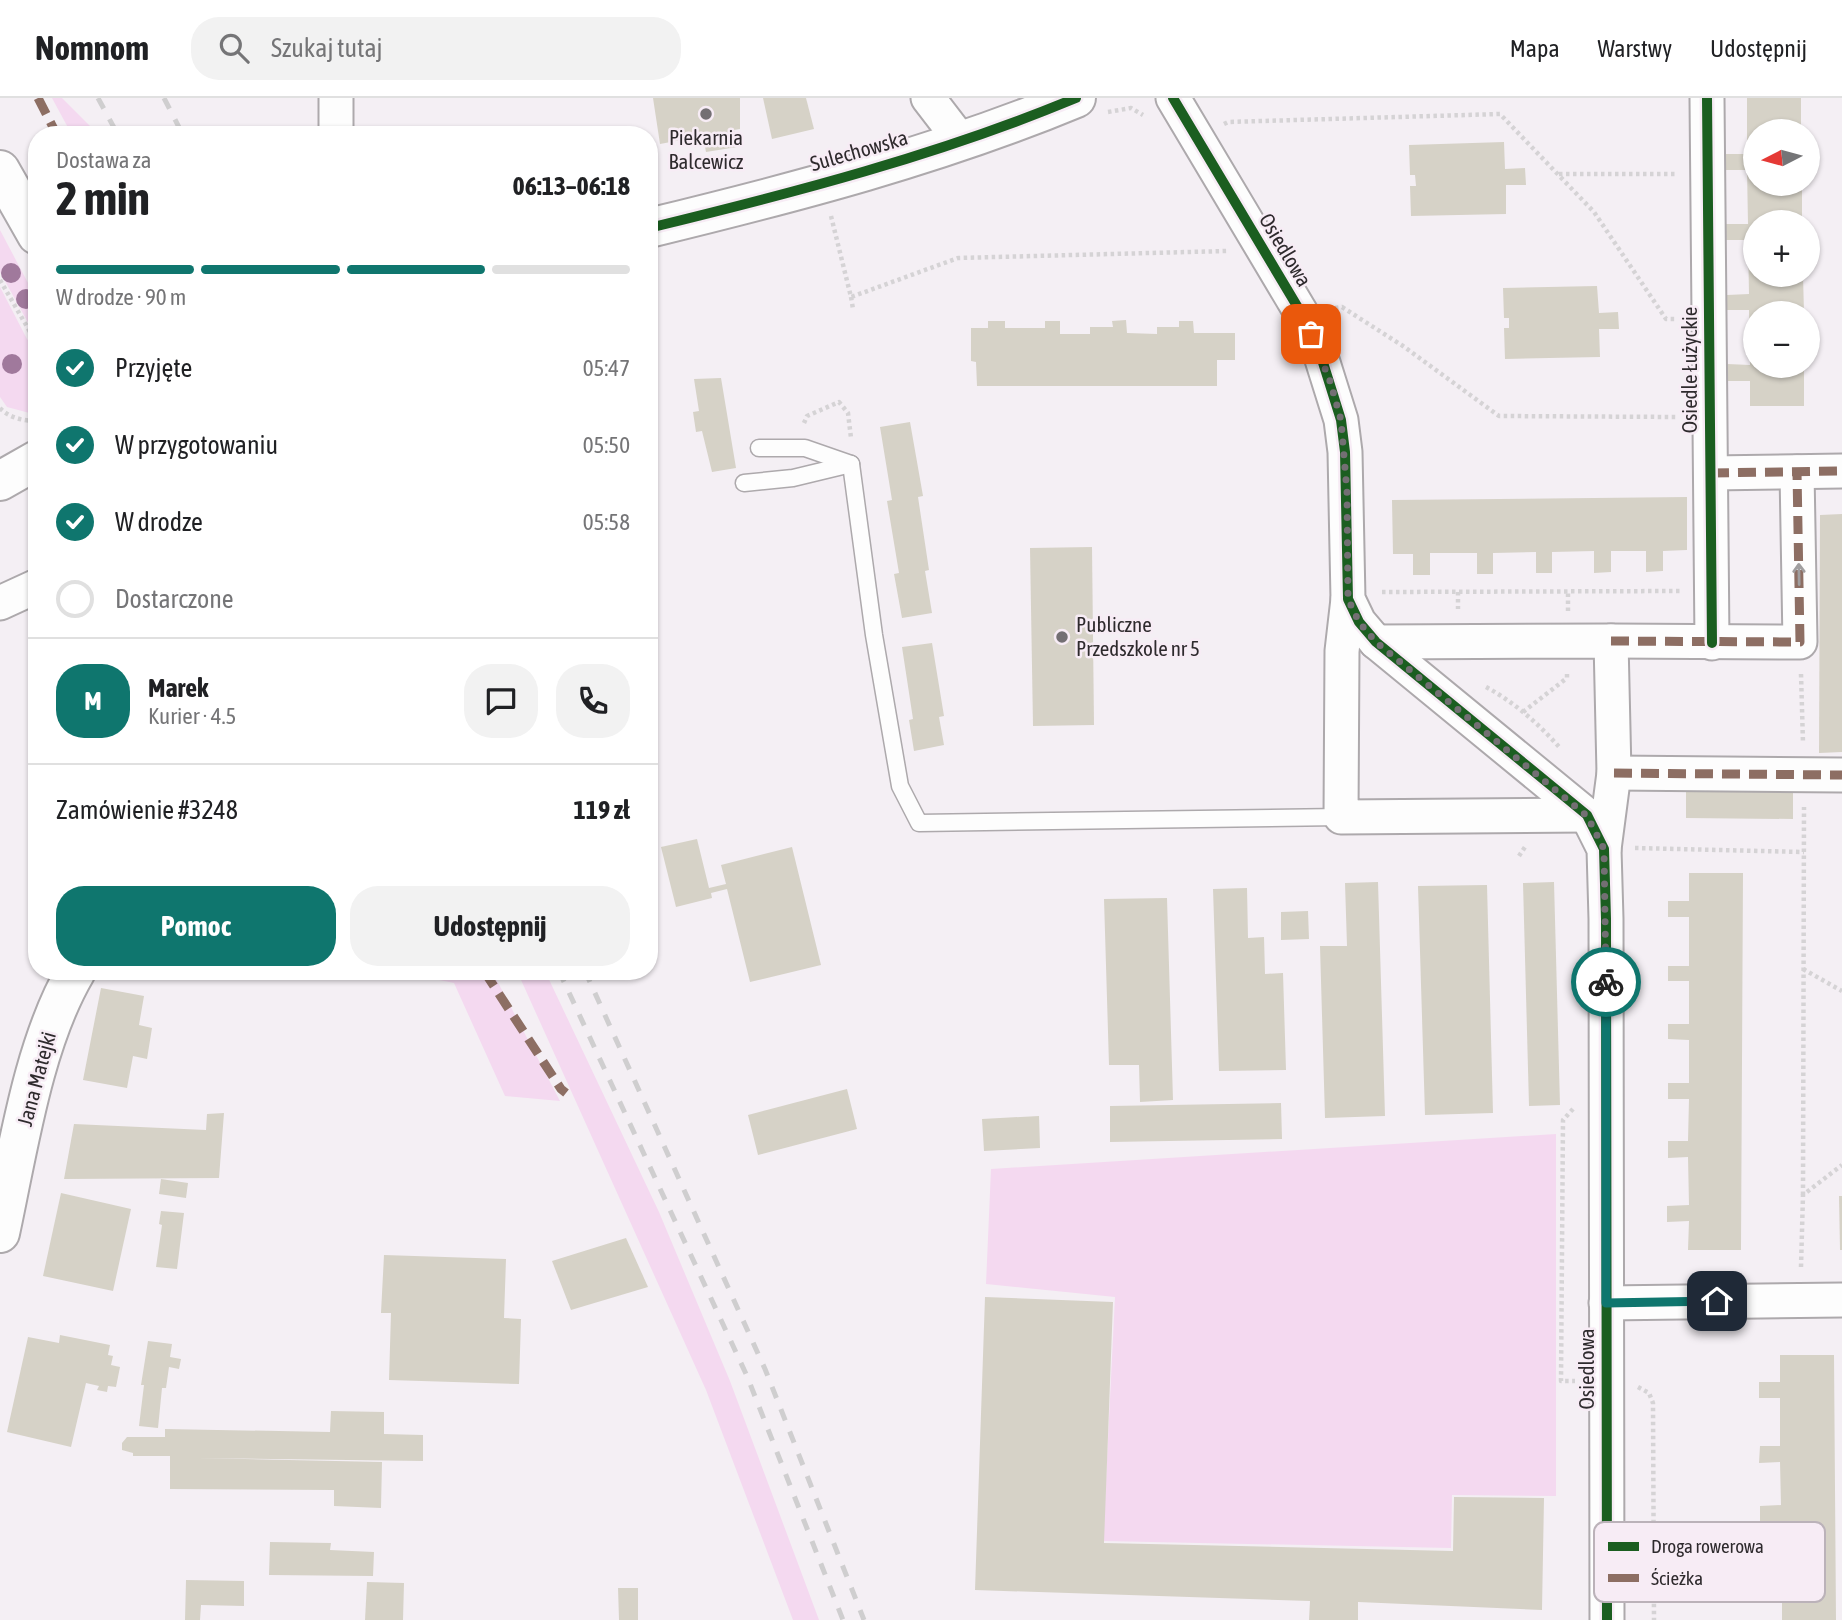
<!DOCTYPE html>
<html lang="pl">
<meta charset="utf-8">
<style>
body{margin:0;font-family:"Asap Condensed",sans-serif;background:#f2f2f2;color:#202124;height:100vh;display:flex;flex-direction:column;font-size:26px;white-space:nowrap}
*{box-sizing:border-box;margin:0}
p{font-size:23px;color:#757577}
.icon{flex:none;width:38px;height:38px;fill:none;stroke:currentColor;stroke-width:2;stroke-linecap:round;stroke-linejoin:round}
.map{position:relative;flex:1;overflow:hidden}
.sheet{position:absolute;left:28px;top:28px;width:630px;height:854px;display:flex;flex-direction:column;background:#fff;border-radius:28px;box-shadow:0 2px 5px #0004}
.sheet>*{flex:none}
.needle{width:46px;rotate:264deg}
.fabs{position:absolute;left:1743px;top:21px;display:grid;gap:14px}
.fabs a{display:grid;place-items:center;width:77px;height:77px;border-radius:50%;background:#fff;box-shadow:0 2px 5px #0004;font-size:35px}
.pin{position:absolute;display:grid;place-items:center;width:60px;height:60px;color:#fff;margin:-30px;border-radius:14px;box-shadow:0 4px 10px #0006}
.courier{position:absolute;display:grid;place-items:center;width:70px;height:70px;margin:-35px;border:5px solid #0f766e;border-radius:50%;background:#fff;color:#222;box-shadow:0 2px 9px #0007}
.headline em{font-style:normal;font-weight:700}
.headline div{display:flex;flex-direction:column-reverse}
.headline{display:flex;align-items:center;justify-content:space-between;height:119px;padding:0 28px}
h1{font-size:46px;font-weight:700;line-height:52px}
.bar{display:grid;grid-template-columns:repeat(4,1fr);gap:10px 7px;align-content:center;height:84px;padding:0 28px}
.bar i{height:9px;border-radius:5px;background:#e0e0e0}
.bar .current{background:#0f766e}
.bar p{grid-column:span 4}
.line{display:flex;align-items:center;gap:18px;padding:0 28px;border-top:2px solid #e0e0e0}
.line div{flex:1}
.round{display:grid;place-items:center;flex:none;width:74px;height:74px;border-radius:28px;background:#f2f2f2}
ol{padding:0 28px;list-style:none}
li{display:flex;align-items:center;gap:21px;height:77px}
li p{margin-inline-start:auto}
li .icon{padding:7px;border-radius:50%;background:#0f766e;color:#fff;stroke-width:4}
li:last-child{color:#757577}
li i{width:38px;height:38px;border:4px solid #e0e0e0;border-radius:50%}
.primary-button{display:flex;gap:14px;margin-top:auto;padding:14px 28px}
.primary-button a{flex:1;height:80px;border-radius:28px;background:#0f766e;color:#fff;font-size:28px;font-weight:700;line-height:80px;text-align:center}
.primary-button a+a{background:#f2f2f2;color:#202124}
header{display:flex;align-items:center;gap:42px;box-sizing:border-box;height:98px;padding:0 35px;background:#fff;border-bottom:2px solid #e0e0e0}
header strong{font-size:33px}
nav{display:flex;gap:38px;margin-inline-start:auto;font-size:24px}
.search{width:490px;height:63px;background:#f2f2f2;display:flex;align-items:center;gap:18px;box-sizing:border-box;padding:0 24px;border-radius:28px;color:#757577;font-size:26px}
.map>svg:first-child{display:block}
.green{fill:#f4d9f0}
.building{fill:#d6d2c7}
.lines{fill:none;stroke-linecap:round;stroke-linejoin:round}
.service-casing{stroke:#ada9ac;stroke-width:19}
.minor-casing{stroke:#ada9ac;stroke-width:37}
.tertiary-casing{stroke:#ada9ac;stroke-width:42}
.path{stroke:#d5d3d5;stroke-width:4.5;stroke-dasharray:3.5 3.5;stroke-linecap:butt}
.service{stroke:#fdfdfd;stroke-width:16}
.minor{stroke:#fdfdfd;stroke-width:33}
.tertiary{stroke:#fdfdfd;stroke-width:38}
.rail{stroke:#cfcecf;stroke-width:5;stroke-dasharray:12 12;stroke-linecap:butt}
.quiet{stroke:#8d6e63;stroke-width:9;stroke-dasharray:18 9;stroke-linecap:butt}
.cycleway-casing{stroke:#f7ecf5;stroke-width:15}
.cycleway{stroke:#1b5e20;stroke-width:10}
.tree{fill:#a0799c}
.oneway{stroke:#a09e9f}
.done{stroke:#736f73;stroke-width:7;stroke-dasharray:0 12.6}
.route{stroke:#0f766e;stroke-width:9}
.poi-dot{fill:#736f73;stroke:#f7ecf5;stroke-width:2.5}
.labels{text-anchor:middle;stroke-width:5;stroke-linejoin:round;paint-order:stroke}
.poi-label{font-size:21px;fill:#2e2a2d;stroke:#f7ecf5}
.street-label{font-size:21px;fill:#2e2a2d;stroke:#f7ecf5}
.key{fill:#f7ecf5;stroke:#bbb2b9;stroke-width:2}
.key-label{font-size:19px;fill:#2e2a2d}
</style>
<header>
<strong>Nomnom</strong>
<div class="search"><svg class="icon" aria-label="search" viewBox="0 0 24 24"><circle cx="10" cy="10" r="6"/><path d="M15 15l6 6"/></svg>Szukaj tutaj</div>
<nav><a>Mapa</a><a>Warstwy</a><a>Udostępnij</a></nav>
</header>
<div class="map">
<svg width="1842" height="1522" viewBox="0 0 1842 1522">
<rect width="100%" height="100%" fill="#f4eff4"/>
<!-- green -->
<g class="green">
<polygon points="52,0 62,0 99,37 72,37"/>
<polygon points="0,132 37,202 37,241 0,174"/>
<polygon points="0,189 27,241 37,252 37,317 7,309 0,299"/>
<polygon points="395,873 492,873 560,1003 505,998 454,885"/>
<polygon points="517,873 545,873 659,1114 730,1283 819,1522 793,1522 706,1292"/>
<polygon points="1556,1036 1556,1398 1452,1397 1451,1450 1103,1443 1115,1199 986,1186 991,1071"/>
</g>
<!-- building -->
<g class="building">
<polygon points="653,0 740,0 740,31 734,32 737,49 706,54 703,38 660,46"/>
<polygon points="763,0 806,0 814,31 772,41"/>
<polygon points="1747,0 1801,0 1801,33 1755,33 1755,86 1802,86 1802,124 1755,124 1755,177 1803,177 1804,215 1755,215 1755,268 1804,268 1804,308 1750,308 1750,283 1726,283 1727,266 1750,267 1749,212 1727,212 1727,197 1749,196 1748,142 1726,142 1726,126 1748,126 1747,72 1725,72 1725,56 1747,56"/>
<polygon points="1504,44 1505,71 1525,70 1526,87 1506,87 1506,116 1411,118 1410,88 1416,88 1415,77 1410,77 1409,47"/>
<polygon points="1597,188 1599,215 1618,214 1619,231 1599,231 1600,259 1505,261 1504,230 1509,230 1509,220 1504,220 1503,190"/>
<polygon points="1126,222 1127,235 1157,236 1157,229 1179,229 1179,223 1193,223 1194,235 1235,235 1235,262 1217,262 1217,288 977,288 976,264 971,263 971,230 988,230 988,223 1005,223 1005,230 1045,230 1045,223 1060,223 1060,236 1090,236 1090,229 1113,229 1112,223"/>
<polygon points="721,280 736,370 712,374 702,333 696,334 693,314 699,313 694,281"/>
<polygon points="910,324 923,398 918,399 929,472 925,473 932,515 902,520 894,476 899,475 887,403 892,402 880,329"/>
<polygon points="1687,399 1687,452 1663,453 1663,473 1646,474 1646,453 1611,453 1611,474 1594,475 1594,453 1552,454 1552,475 1536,475 1536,454 1493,455 1493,476 1477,476 1477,455 1430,455 1430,477 1413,477 1413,456 1393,456 1392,402"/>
<polygon points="1842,416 1842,654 1819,655 1820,417"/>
<polygon points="1092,449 1094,627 1033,628 1030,450"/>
<polygon points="932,545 944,618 939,619 944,647 914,653 909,622 913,621 902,549"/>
<polygon points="1686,689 1793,690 1793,721 1686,720"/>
<polygon points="697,741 709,790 726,786 721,767 792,749 821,867 750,884 727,791 711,795 712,800 676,809 661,749"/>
<polygon points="1689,775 1743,775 1741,1152 1688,1152 1689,1123 1667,1124 1667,1108 1689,1107 1688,1059 1668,1060 1668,1043 1688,1043 1689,1001 1668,1001 1668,985 1689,985 1689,942 1668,941 1668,926 1689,926 1689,883 1668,883 1668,868 1689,868 1689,819 1668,819 1668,803 1689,803"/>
<polygon points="1378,784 1385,1018 1325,1020 1320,848 1347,848 1345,785"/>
<polygon points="1554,784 1560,1007 1529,1008 1523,785"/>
<polygon points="1487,787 1493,1015 1425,1017 1418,788"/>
<polygon points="1247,790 1248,840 1264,839 1265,876 1283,875 1286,972 1219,973 1213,791"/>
<polygon points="1167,800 1173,1002 1140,1004 1139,967 1109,967 1104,801"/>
<polygon points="1308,813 1309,841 1281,842 1281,814"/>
<polygon points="101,890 144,898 139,927 152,930 147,961 133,958 127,990 83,982"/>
<polygon points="847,991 857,1031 758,1057 748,1017"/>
<polygon points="1281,1005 1282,1041 1110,1044 1110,1008"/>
<polygon points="224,1015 219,1080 64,1081 74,1026 206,1032 207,1016"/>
<polygon points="1039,1018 1040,1050 984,1053 982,1021"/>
<polygon points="161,1081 188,1085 186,1100 159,1096"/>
<polygon points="61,1095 131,1111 113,1193 43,1178"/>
<polygon points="1839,1098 1842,1098 1842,1152 1840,1152"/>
<polygon points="161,1113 184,1115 177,1171 156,1169 162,1127 159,1126"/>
<polygon points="626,1140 648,1189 571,1212 552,1163"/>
<polygon points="384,1157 506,1161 504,1220 521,1221 519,1286 389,1282 391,1215 381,1215"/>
<polygon points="985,1199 1113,1204 1104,1445 1453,1453 1454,1399 1544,1400 1542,1512 1358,1504 1358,1522 1309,1522 1310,1503 975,1492"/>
<polygon points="60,1237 110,1247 108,1257 113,1258 111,1267 120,1269 116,1289 108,1288 107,1294 97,1292 99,1288 86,1285 71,1349 7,1334 28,1239 59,1245"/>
<polygon points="148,1243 172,1246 170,1259 181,1261 179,1271 169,1269 166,1290 162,1290 158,1330 139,1328 144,1287 141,1287"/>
<polygon points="1780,1257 1834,1257 1836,1522 1782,1522 1782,1483 1761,1484 1761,1467 1781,1466 1781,1423 1760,1423 1760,1408 1781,1407 1780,1364 1759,1365 1760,1348 1780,1348 1780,1300 1759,1300 1759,1284 1780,1284"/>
<polygon points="331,1313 384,1314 384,1336 423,1337 423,1363 196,1360 382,1364 381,1410 334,1408 334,1392 170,1391 170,1358 133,1358 133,1355 122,1352 122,1345 127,1339 165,1339 165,1331 330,1334"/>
<polygon points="270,1444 331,1445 330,1452 374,1454 373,1478 269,1477"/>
<polygon points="186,1482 244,1483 244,1508 201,1507 200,1522 185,1522"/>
<polygon points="367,1484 404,1485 403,1522 365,1522"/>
<polygon points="618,1490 638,1490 638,1522 619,1522"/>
</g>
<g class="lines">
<defs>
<g id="service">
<polyline points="759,350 805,350 851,366 874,537 900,688 919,725 1341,719"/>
<polyline points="744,385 793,380 851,366"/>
</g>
<g id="minor">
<polyline points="928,0 961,43"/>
<polyline points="1173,0 1303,218 1320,255 1341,322 1345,354 1348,501 1359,524 1376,544 1587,717 1604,751 1606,821 1607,1522"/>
<polyline points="1707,0 1712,545"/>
<polyline points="336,37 336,0"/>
<polyline points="1711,375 1842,373"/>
<polyline points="1348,501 1342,553 1341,719 1587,717"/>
<polyline points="0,505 37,488"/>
<polyline points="1611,543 1800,544 1797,374"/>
<polyline points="1376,544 1611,543 1614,675 1604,751"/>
<polyline points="1614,675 1842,677"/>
<polyline points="1606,1205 1842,1202"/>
</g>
<g id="tertiary">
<polyline points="0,72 37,137"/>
<path d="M649,130C793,95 939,57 1076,0"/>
<polyline points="0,383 37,362"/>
<path d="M0,1135C18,1052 33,946 76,873"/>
</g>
</defs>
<!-- service casing -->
<use href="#service" class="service-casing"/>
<!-- minor casing -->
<use href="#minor" class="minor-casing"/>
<!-- tertiary casing -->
<use href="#tertiary" class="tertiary-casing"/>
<!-- path -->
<g class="path">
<polyline points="1108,14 1131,10 1143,17"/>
<polyline points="1224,26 1228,24 1500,16 1594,114 1666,221 1677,221"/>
<polyline points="1559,76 1676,76"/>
<polyline points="831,118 851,199 958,160 1227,153"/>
<polyline points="0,182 37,246"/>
<polyline points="851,199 853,211"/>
<polyline points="1335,210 1342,209 1403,248 1499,318 1677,319"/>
<path d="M0,310C9,320 24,323 37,323"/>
<polyline points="804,325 807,318 839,304 848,315 851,340"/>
<polyline points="1382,494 1681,493"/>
<polyline points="1458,494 1458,511"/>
<polyline points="1568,513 1568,494"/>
<polyline points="1801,576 1803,645"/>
<path d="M1486,589C1514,604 1539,626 1560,650"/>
<polyline points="1523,614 1567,580 1567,574"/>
<polyline points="1635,750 1804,754"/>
<polyline points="1519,758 1525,749"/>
<polyline points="1803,871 1842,893"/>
<polyline points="1573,1011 1563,1022 1561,1283 1575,1283"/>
<polyline points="1803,1097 1804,709"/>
<polyline points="1801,1169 1803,1097 1842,1067"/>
<polyline points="1638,1289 1649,1295 1653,1305 1654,1522"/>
</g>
<!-- service -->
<use href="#service" class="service"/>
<!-- minor -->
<use href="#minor" class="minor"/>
<!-- tertiary -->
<use href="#tertiary" class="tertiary"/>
<!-- rail -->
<g class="rail">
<polyline points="98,0 118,37"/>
<polyline points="164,0 183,37"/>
<polyline points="559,873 747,1278 843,1522"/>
<polyline points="585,873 765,1271 864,1522"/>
</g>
<!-- quiet -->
<g class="quiet">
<polyline points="38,0 57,37"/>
<polyline points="1711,375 1842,373"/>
<polyline points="1611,543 1800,544 1797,374"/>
<polyline points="1614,675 1842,677"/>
<polyline points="484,873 561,991 566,995"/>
</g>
<defs>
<g id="cycleway">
<polyline points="1173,0 1303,218 1320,255 1341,322 1345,354 1348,501 1359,524 1376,544 1587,717 1604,751 1606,821 1607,1522"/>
<polyline points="1707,0 1712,545"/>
<path d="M649,130C793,95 939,57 1076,0"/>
</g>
</defs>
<!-- cycleway casing -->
<use href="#cycleway" class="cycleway-casing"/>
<!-- cycleway -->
<use href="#cycleway" class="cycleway"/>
</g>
<!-- trees -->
<g class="tree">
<circle cx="11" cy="175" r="10"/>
<circle cx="26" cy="201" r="10"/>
<circle cx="12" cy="266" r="10"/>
</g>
<!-- one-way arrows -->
<defs><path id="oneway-shaft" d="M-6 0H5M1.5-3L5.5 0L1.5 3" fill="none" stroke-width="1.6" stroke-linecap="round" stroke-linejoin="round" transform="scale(1.75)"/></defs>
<use class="oneway" href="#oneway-shaft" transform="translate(1799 476) rotate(-91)"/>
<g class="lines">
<!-- done -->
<polyline class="done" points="1311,236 1330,283 1341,322 1347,394 1348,501 1359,524 1376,544 1587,718 1604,751 1606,884"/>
<!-- route -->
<polyline class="route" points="1606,884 1606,1205 1717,1203"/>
</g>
<!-- markers -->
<g class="poi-dot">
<circle cx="706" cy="16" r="7"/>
<circle cx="1062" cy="539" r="7"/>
</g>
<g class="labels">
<!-- poi labels -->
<g class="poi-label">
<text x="706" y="47">Piekarnia<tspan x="706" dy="24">Balcewicz</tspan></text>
<text x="1076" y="534" text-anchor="start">Publiczne<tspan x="1076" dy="24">Przedszkole nr 5</tspan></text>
</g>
<!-- street labels -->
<g class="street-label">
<text transform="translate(859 53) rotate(-16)" y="7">Sulechowska</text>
<text transform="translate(1285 152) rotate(59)" y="7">Osiedlowa</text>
<text transform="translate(1690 272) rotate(-90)" y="7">Osiedle Łużyckie</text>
<text transform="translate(37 981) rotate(-75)" y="7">Jana Matejki</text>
<text transform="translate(1587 1271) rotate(-90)" y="7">Osiedlowa</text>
</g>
</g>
<!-- legend -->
<rect x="1594" y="1424" width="231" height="80" rx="10" class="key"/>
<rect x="1608" y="1444" width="31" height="9" fill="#1b5e20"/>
<rect x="1608" y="1476" width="31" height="8" fill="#8d6e63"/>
<g class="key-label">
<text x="1651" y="1455">Droga rowerowa</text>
<text x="1651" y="1487">Ścieżka</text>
</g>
</svg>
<div class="fabs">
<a><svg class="needle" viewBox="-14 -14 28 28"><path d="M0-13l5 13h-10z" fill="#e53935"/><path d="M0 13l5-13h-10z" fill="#757577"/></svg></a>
<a>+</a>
<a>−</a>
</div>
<div class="pin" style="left:1311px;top:236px;background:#ea580c"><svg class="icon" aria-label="bag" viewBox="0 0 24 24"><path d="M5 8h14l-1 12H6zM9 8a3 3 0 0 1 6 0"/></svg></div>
<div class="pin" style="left:1717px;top:1203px;background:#1f2937"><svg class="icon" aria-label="home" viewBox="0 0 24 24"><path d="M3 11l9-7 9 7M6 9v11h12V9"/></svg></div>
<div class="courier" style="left:1606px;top:884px"><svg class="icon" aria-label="bike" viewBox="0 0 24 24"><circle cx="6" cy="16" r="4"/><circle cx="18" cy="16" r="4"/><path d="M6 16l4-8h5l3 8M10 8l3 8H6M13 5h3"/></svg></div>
<section class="sheet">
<div class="headline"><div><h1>2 min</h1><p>Dostawa za</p></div><em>06:13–06:18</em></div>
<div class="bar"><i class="current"></i><i class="current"></i><i class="current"></i><i></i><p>W drodze · 90 m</p></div>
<ol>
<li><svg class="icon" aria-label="check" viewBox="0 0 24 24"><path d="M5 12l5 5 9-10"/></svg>Przyjęte<p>05:47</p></li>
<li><svg class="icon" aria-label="check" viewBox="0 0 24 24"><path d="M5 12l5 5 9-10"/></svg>W przygotowaniu<p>05:50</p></li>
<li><svg class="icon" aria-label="check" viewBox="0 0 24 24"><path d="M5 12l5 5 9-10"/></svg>W drodze<p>05:58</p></li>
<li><i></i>Dostarczone</li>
</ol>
<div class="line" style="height:126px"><b class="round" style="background:#0f766e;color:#fff">M</b><div><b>Marek</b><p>Kurier · 4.5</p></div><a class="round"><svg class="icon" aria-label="chat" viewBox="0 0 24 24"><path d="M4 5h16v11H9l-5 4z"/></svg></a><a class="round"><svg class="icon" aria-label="phone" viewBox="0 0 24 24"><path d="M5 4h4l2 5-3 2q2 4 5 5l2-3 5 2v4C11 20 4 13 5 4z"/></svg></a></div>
<div class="line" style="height:91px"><div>Zamówienie #3248</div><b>119 zł</b></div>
<div class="primary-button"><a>Pomoc</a><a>Udostępnij</a></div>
</section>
</div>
